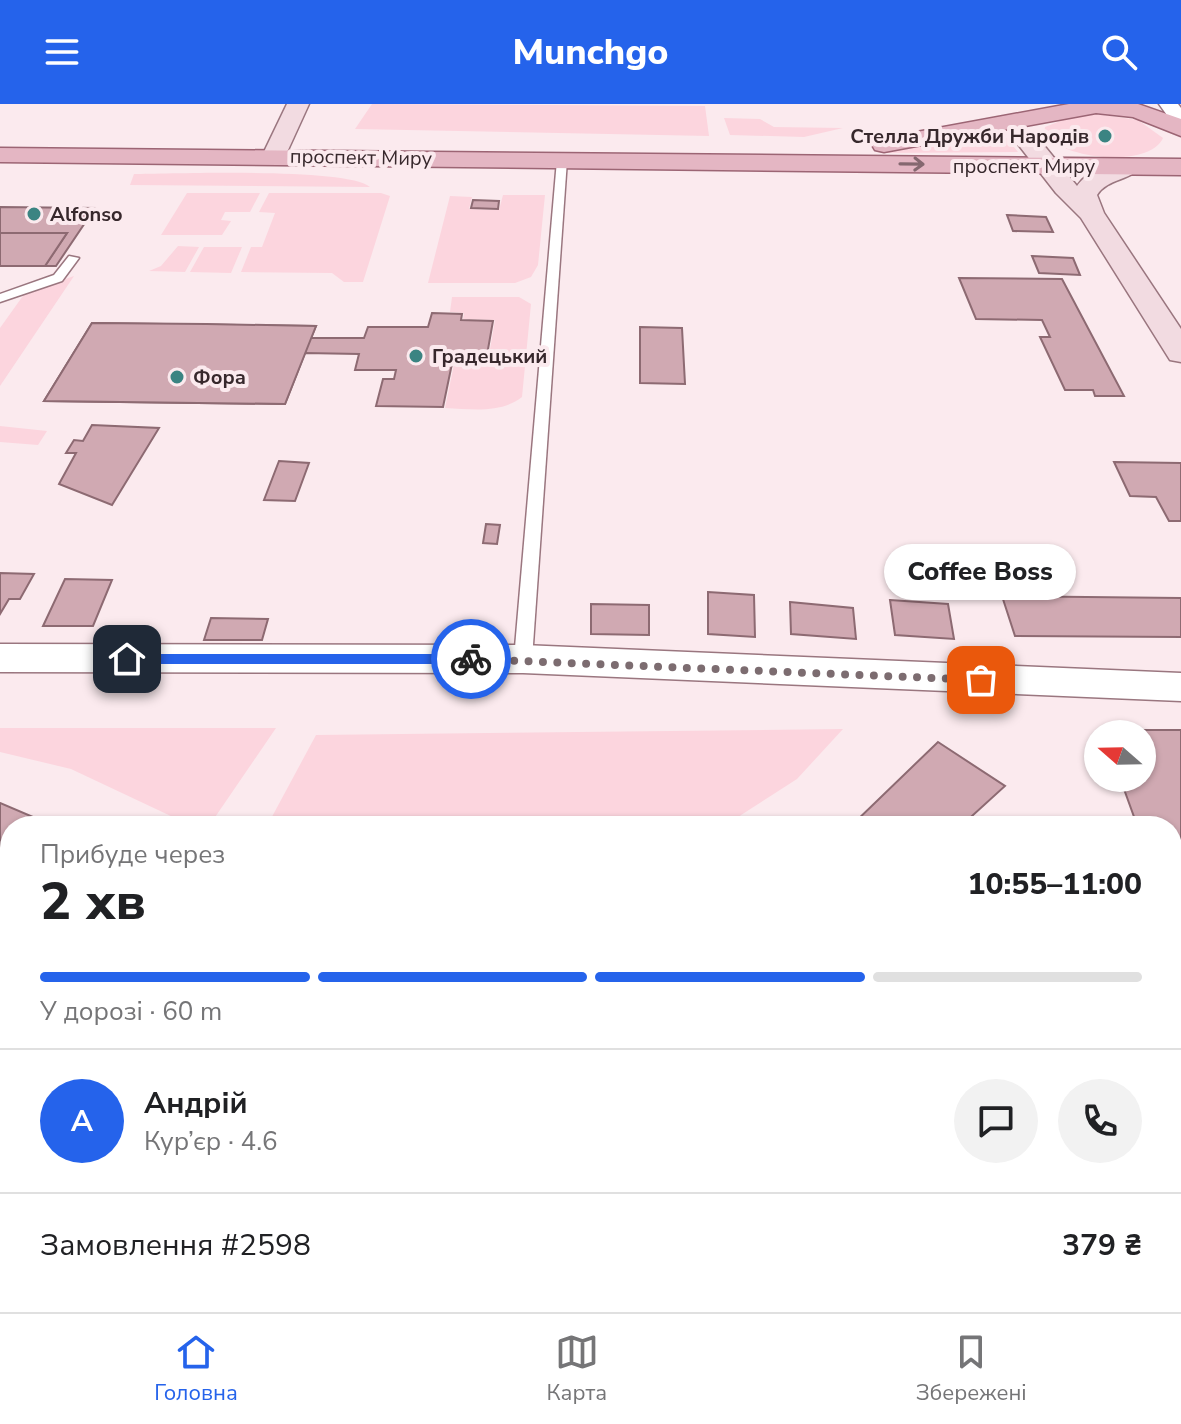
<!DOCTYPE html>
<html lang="uk">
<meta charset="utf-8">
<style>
body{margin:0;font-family:"Nunito Sans",sans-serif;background:#f2f2f2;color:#202124;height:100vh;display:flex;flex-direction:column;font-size:30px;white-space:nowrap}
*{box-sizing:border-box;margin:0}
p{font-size:26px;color:#757577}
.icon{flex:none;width:44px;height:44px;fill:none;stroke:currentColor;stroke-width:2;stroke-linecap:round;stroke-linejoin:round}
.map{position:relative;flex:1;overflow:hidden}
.panel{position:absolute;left:0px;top:712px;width:1182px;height:496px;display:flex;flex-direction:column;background:#fff;border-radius:32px 32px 0 0;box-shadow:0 2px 6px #0004}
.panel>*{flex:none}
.needle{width:52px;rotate:290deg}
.fabs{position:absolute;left:1084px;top:616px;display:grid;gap:16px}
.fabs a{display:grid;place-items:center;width:72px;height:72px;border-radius:50%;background:#fff;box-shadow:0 2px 6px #0004;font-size:40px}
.pin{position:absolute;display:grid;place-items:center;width:68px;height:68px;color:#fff;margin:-34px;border-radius:16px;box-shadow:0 4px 12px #0006}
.courier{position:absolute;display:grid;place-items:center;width:80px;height:80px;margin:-40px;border:6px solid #2563eb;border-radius:50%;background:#fff;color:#222;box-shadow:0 2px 10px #0007}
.bubble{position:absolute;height:56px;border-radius:28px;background:#fff;box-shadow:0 2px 6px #0004;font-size:26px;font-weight:800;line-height:56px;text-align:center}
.head em{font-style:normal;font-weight:800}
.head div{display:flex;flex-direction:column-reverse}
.head{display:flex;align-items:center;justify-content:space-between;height:136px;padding:0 40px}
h1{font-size:52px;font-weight:800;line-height:60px}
.bar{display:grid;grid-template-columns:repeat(4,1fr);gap:12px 8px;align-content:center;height:96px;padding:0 40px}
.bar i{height:10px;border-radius:6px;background:#e0e0e0}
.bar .active{background:#2563eb}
.bar p{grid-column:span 4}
.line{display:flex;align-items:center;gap:20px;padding:0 40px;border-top:2px solid #e0e0e0}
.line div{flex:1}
.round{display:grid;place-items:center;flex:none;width:84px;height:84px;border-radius:42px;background:#f2f2f2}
header{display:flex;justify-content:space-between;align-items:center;height:104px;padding:0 40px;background:#2563eb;color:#fff;font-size:36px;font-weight:800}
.menu{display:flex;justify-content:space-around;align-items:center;height:112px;border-top:2px solid #e0e0e0;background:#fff;font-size:22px;color:#757577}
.menu a{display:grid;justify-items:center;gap:4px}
.menu .active{color:#2563eb}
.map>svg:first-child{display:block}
.green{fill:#fcd5de}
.building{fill:#d0a9b2;stroke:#8d6a72;stroke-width:2}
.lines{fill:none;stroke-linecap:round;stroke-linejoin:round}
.lane-casing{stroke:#9a767f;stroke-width:3}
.street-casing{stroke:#9a767f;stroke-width:3}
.secondary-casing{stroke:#9a767f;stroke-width:3}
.primary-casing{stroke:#9c6574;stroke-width:3}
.lane{fill:#fff;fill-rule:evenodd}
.street{fill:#fff;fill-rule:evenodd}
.secondary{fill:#f2dbe1;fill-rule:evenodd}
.primary{fill:#e4b6c3;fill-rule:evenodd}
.oneway{stroke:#856870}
.route{fill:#2563eb}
.done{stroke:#7c6c70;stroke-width:8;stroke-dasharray:0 14.4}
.poi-dot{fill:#3b8482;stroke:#fbeaee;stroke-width:3}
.labels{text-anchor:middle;stroke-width:8;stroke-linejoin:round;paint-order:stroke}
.far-poi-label{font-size:20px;font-weight:bold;fill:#37282c;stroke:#fbeaee;text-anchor:start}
.far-street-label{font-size:20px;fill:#37282c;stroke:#fbeaee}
</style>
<header><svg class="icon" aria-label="menu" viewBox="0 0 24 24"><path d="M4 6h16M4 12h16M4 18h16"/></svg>Munchgo<svg class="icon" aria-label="search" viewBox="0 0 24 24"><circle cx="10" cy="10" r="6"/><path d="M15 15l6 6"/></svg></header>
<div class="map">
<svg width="1181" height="1208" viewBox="0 0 1181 1208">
<rect width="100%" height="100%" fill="#fbeaee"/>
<!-- green -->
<g class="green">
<polygon points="372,0 705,2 709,32 355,25"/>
<path d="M1097,10L1138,16L1163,34C1149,65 1062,55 1044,30L1045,23L1073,12Z"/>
<polygon points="724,14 760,15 774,23 843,24 804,33 730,31"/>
<polygon points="1001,27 1018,48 879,49"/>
<path d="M134,70C172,70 348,63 370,83L130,81Z"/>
<polygon points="187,89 260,89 250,108 225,108 221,116 231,117 222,131 161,131"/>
<polygon points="269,89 381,89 390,92 363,178 344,178 332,169 241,168 251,143 262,143 275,109 259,108"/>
<polygon points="503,91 545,91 538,161 531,173 515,179 428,179 450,92 472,93 469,105 499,106"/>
<polygon points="178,142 199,143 185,168 149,167 161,162"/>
<polygon points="204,143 242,143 231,169 190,168"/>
<polygon points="74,172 0,282 0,224 25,189"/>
<path d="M452,193H519L531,200L522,293C500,310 472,305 445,304L456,251H489L495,216L463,215L464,209L450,208Z"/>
<polygon points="0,322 47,327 38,341 0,338"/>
<polygon points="0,624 276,624 209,722 192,722 71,665 0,648"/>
<polygon points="843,625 797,675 724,722 267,722 316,631"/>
</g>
<!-- building -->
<g class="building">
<polygon points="473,96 499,97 498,105 471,104"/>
<polygon points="0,103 95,104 56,162 45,162 67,129 0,129"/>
<polygon points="1007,111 1046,113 1053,128 1013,127"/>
<polygon points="0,129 67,129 45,162 0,162"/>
<polygon points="1032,152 1073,154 1080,171 1039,169"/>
<polygon points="959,174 1062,175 1124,292 1095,292 1093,286 1065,286 1040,233 1050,233 1042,216 976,215"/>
<polygon points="432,209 462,210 461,216 493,217 487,251 454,250 443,303 376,302 383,275 394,275 396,266 355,266 359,250 305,249 285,300 44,297 92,219 316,222 311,234 364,234 368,223 428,223"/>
<polygon points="92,219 206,220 316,222 285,300 44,297"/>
<polygon points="640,223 682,224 685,280 640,279"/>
<polygon points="92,321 159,324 112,401 59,380 76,349 66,349 74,336 83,337"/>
<polygon points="279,357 309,359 295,397 264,396"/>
<polygon points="1114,358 1181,359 1181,417 1169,417 1156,393 1130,392"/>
<polygon points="486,420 500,421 497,440 483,439"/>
<polygon points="0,469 34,470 20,495 9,495 0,510"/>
<polygon points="65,475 112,476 93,522 43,522"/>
<polygon points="708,488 754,491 755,533 708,530"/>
<polygon points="1002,492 1181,494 1181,533 1015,532"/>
<polygon points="890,496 948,500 954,535 895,531"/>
<polygon points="790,498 853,504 856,535 791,530"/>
<polygon points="591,500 649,501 649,531 591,530"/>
<polygon points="211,514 268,515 262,536 204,536"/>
<polygon points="1129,626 1181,626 1181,749 1172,743 1172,722 1137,721 1120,674 1142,674 1142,630 1125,630"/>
<polygon points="938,638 1005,682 961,722 851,722"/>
<polygon points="0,699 54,722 10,722 10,798 0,793"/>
<polygon points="1181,964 1181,1092 1172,1084 1172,975"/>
</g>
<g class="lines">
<defs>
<g id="lane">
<polygon points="562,53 567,56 532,555 523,562 514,555 557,56"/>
<polygon points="69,152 79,154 62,177 0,198 0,190 54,171"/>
</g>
<g id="street">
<polygon points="1159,0 1178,0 1181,4 1181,23 1174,21"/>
<polygon points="0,540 523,541 1181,569 1181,597 523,569 0,568"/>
</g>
<g id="secondary">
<polygon points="287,0 309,0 283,57 265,57 262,52"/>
<path d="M1029,32L1038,34L1077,82C1088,66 1118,52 1138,57L1142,62C1130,77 1108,74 1097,91L1104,109L1181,225V258L1170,256L1081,114L1056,89L1017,39L1020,34Z"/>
</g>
<g id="primary">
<polygon points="1069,0 1138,0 1181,15 1181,32 1133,13 1096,9 884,48 875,46 872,41 875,36 884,34"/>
<polygon points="0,44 1181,55 1181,71 0,58"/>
</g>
</defs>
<!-- lane casing -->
<use href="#lane" class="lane-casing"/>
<!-- street casing -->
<use href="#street" class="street-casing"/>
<!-- secondary casing -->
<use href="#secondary" class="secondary-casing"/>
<!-- primary casing -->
<use href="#primary" class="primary-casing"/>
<!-- lane -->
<use href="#lane" class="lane"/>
<!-- street -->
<use href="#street" class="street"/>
<!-- secondary -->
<use href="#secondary" class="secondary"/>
<!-- primary -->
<use href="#primary" class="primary"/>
</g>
<!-- one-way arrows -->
<defs><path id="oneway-shaft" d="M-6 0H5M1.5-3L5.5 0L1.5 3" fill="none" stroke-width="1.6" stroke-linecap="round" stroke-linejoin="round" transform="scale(2)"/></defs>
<use class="oneway" href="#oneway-shaft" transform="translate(912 60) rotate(1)"/>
<!-- route -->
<polygon class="route" points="127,550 471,550 477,555 471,560 127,560 121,555"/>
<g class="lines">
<!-- done -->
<polyline class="done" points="471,555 981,576"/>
</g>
<!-- markers -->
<g class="poi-dot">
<circle cx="1105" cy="32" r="8"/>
<circle cx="34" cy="110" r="8"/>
<circle cx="416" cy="252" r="8"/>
<circle cx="177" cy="273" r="8"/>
</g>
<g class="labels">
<!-- far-poi labels -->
<g class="far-poi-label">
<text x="1089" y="39" text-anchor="end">Стелла Дружби Народiв</text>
<text x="50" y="117">Alfonso</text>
<text x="432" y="259">Градецький</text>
<text x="193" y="280">Фора</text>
</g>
<!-- far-street labels -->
<g class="far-street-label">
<text transform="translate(361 53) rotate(1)" y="7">проспект Миру</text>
<text x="1024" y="69">проспект Миру</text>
</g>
</g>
</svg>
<div class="fabs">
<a><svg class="needle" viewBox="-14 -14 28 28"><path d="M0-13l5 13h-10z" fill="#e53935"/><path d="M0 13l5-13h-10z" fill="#757577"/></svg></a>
</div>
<div class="pin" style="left:981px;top:576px;background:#ea580c"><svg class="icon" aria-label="bag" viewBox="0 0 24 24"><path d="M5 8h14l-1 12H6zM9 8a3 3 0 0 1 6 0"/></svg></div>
<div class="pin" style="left:127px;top:555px;background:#1f2937"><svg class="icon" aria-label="home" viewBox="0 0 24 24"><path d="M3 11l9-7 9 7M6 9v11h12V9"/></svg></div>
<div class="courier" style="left:471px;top:555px"><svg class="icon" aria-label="bike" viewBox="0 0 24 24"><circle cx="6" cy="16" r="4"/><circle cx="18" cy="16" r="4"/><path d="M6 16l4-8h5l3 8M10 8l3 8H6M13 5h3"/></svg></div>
<div class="bubble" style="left:884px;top:440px;width:192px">Coffee Boss</div>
<section class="panel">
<div class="head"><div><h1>2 хв</h1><p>Прибуде через</p></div><em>10:55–11:00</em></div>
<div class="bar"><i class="active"></i><i class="active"></i><i class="active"></i><i></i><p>У дорозі · 60 m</p></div>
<div class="line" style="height:144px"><b class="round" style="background:#2563eb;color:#fff">А</b><div><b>Андрій</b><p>Кур’єр · 4.6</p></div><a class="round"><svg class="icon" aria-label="chat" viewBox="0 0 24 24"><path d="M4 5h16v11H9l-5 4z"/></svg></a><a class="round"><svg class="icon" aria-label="phone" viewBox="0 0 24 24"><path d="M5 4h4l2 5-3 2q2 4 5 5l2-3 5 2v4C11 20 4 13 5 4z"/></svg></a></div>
<div class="line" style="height:104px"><div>Замовлення #2598</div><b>379 ₴</b></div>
</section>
</div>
<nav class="menu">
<a class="active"><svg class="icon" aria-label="home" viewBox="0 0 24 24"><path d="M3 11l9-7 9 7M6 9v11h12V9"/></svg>Головна</a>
<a><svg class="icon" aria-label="map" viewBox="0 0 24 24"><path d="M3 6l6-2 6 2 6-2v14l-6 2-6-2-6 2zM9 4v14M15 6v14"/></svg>Карта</a>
<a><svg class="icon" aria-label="saved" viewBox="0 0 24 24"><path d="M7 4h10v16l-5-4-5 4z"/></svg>Збережені</a>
</nav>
